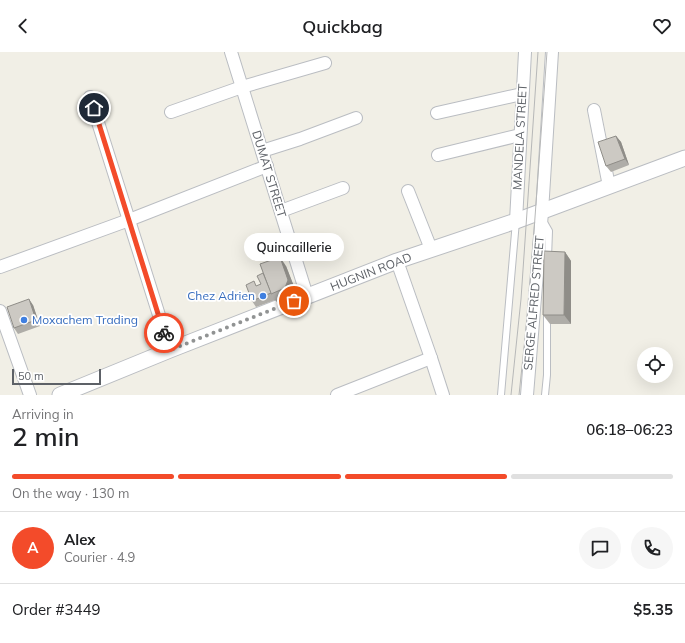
<!DOCTYPE html>
<meta charset="utf-8">
<style>
body{margin:0;font-family:Mulish,sans-serif;background:#f6f6f6;color:#202124;height:100vh;display:flex;flex-direction:column;font-size:15px;white-space:nowrap}
*{box-sizing:border-box;margin:0}
p{font-size:13px;color:#757577}
.icon{flex:none;width:22px;height:22px;fill:none;stroke:currentColor;stroke-width:2;stroke-linecap:round;stroke-linejoin:round}
.map{position:relative;height:343px;overflow:hidden}
.sheet{display:flex;flex-direction:column;background:#fff;flex:1}
.sheet>*{flex:none}
.tools{position:absolute;left:637px;top:295px;display:grid;gap:8px}
.tools a{display:grid;place-items:center;width:36px;height:36px;border-radius:50%;background:#fff;box-shadow:0 4px 16px #0002;font-size:20px}
.scale{position:absolute;left:12px;bottom:10px;width:89px;box-sizing:border-box;padding-left:4px;border:2px solid #5d6167;border-top:0;font-size:11px;line-height:14px;white-space:nowrap;color:#5d6167;-webkit-text-stroke:3px #fff;paint-order:stroke}
.pin{position:absolute;display:grid;place-items:center;width:34px;height:34px;color:#fff;margin:-17px;border:2px solid #fff;border-radius:50%;box-shadow:0 1px 4px #0007}
.courier{position:absolute;display:grid;place-items:center;width:40px;height:40px;margin:-20px;border:3px solid #f34b2a;border-radius:50%;background:#fff;color:#222;box-shadow:0 1px 5px #0007}
.bubble{position:absolute;height:28px;border-radius:14px;background:#fff;box-shadow:0 4px 16px #0002;font-size:13px;font-weight:600;line-height:28px;text-align:center}
.headline em{font-style:normal;font-weight:600}
.headline div{display:flex;flex-direction:column-reverse}
.headline{display:flex;align-items:center;justify-content:space-between;height:68px;padding:0 12px}
h1{font-size:26px;font-weight:600;line-height:30px}
.bar{display:grid;grid-template-columns:repeat(4,1fr);gap:6px 4px;align-content:center;height:48px;padding:0 12px}
.bar i{height:5px;border-radius:3px;background:#e0e0e0}
.bar .active{background:#f34b2a}
.bar p{grid-column:span 4}
.line{display:flex;align-items:center;gap:10px;padding:0 12px;border-top:1px solid #e0e0e0}
.line div{flex:1}
.round{display:grid;place-items:center;flex:none;width:42px;height:42px;border-radius:21px;background:#f6f6f6}
header{display:flex;justify-content:space-between;align-items:center;height:52px;padding:0 12px;background:#fff;font-size:18px;font-weight:600}
.map>svg:first-child{display:block}
.lines{fill:none;stroke-linecap:round;stroke-linejoin:round}
.service-casing{stroke:#babdc2;stroke-width:8}
.minor-casing{stroke:#babdc2;stroke-width:14}
.tertiary-casing{stroke:#babdc2;stroke-width:17}
.service{stroke:#fff;stroke-width:6}
.minor{stroke:#fff;stroke-width:12}
.tertiary{stroke:#fff;stroke-width:15}
.tram{stroke:#b7b8b8;stroke-width:1}
.wall{fill:#afada8}
.shaded-wall{fill:#8f8d88}
.building{fill:#ccc9c3;stroke:#8f8d88}
.done{stroke:#919393;stroke-width:4;stroke-dasharray:0 7.2}
.route{stroke:#f34b2a;stroke-width:5}
.shop-dot{fill:#3f7fe0;stroke:#fff;stroke-width:1.5}
.labels{text-anchor:middle;stroke-width:3.5;stroke-linejoin:round;paint-order:stroke}
.street-label{font-size:12px;fill:#5d6167;stroke:#fff}
.shop-label{font-size:12px;fill:#366cbe;stroke:#fff;text-anchor:end}
</style>
<header><svg class="icon" aria-label="back" viewBox="0 0 24 24"><path d="M15 5l-7 7 7 7"/></svg>Quickbag<svg class="icon" aria-label="heart" viewBox="0 0 24 24"><path d="M12 20l-8-8c-3-5 5-10 8-4 3-6 11-1 8 4z"/></svg></header>
<div class="map">
<svg width="685" height="343" viewBox="0 0 685 343">
<rect width="100%" height="100%" fill="#f1efe6"/>
<g class="lines">
<defs>
<g id="service">
<polyline points="541,170 545,172 549,179 548,206"/>
<polyline points="501,343 516,169"/>
<polyline points="545,343 547,323 547,261"/>
</g>
<g id="minor">
<polyline points="231,0 307,244"/>
<polyline points="90,45 170,298"/>
<polyline points="594,58 609,134"/>
<polyline points="171,60 242,35 325,11"/>
<polyline points="437,61 522,42"/>
<polyline points="262,99 300,87 356,66"/>
<polyline points="438,103 520,83"/>
<polyline points="408,139 431,197"/>
<polyline points="281,159 343,136"/>
<polyline points="516,169 525,0"/>
<polyline points="397,209 431,306 443,343"/>
<polyline points="0,215 129,168 267,114"/>
<polyline points="0,259 30,343"/>
<polyline points="337,343 431,306"/>
<polyline points="527,343 542,160 552,0"/>
</g>
<polyline id="tertiary" points="60,343 170,298 397,209 516,169 685,106"/>
</defs>
<!-- service casing -->
<use href="#service" class="service-casing"/>
<!-- minor casing -->
<use href="#minor" class="minor-casing"/>
<!-- tertiary casing -->
<use href="#tertiary" class="tertiary-casing"/>
<!-- service -->
<use href="#service" class="service"/>
<!-- minor -->
<use href="#minor" class="minor"/>
<!-- tertiary -->
<use href="#tertiary" class="tertiary"/>
<!-- tram -->
<g class="tram">
<polyline points="511,343 521,247 538,0"/>
<polyline points="519,343 529,248 547,0"/>
</g>
</g>
<!-- wall -->
<g class="wall">
<polygon points="616,84 621,90 629,113 611,120 606,114"/>
<polygon points="565,200 571,209 571,272 550,272 543,263"/>
<polygon points="286,214 295,237 291,246 278,251 275,248 256,255 252,249 257,234 261,232"/>
<polygon points="33,253 40,274 18,282 14,276"/>
</g>
<!-- shaded-wall -->
<g class="shaded-wall">
<polygon points="616,84 621,90 629,113 625,107"/>
<polygon points="565,200 571,209 571,272 564,263"/>
<polygon points="280,205 286,214 295,237 291,246 285,236"/>
<polygon points="29,247 33,253 40,274 36,268"/>
</g>
<!-- building -->
<g class="building">
<polygon points="616,84 625,107 606,114 598,90"/>
<polygon points="544,199 565,200 564,263 543,263"/>
<polygon points="280,205 288,228 285,236 271,242 260,212"/>
<polygon points="263,221 271,241 252,249 246,233 254,229 256,234 261,232 257,224"/>
<polygon points="29,247 36,268 14,276 7,255"/>
</g>
<g class="lines">
<!-- done -->
<polyline class="done" points="164,281 170,298 294,249"/>
<!-- route -->
<polyline class="route" points="94,56 164,281"/>
</g>
<!-- markers -->
<g class="shop-dot">
<circle cx="263" cy="244" r="4"/>
<circle cx="24" cy="268" r="4"/>
</g>
<g class="labels">
<!-- street labels -->
<g class="street-label">
<text transform="translate(520 85) rotate(-87)" y="4">MANDELA STREET</text>
<text transform="translate(269 122) rotate(73)" y="4">DUMAT STREET</text>
<text transform="translate(371 220) rotate(-21)" y="4">HUGNIN ROAD</text>
<text transform="translate(534 251) rotate(-85)" y="4">SERGE ALFRED STREET</text>
</g>
<!-- shop labels -->
<g class="shop-label">
<text x="255" y="248">Chez Adrien</text>
<text x="32" y="272" text-anchor="start">Moxachem Trading</text>
</g>
</g>
</svg>
<div class="tools">
<a><svg class="icon" aria-label="locate" viewBox="0 0 24 24"><circle cx="12" cy="12" r="6"/><path d="M12 2v4M12 18v4M2 12h4M18 12h4"/></svg></a>
</div>
<div class="scale">50 m</div>
<div class="pin" style="left:294px;top:249px;background:#ea580c"><svg class="icon" aria-label="bag" viewBox="0 0 24 24"><path d="M5 8h14l-1 12H6zM9 8a3 3 0 0 1 6 0"/></svg></div>
<div class="pin" style="left:94px;top:56px;background:#1f2937"><svg class="icon" aria-label="home" viewBox="0 0 24 24"><path d="M3 11l9-7 9 7M6 9v11h12V9"/></svg></div>
<div class="courier" style="left:164px;top:281px"><svg class="icon" aria-label="bike" viewBox="0 0 24 24"><circle cx="6" cy="16" r="4"/><circle cx="18" cy="16" r="4"/><path d="M6 16l4-8h5l3 8M10 8l3 8H6M13 5h3"/></svg></div>
<div class="bubble" style="left:244px;top:181px;width:100px">Quincaillerie</div>
</div>
<section class="sheet">
<div class="headline"><div><h1>2 min</h1><p>Arriving in</p></div><em>06:18–06:23</em></div>
<div class="bar"><i class="active"></i><i class="active"></i><i class="active"></i><i></i><p>On the way · 130 m</p></div>
<div class="line" style="height:72px"><b class="round" style="background:#f34b2a;color:#fff">A</b><div><b>Alex</b><p>Courier · 4.9</p></div><a class="round"><svg class="icon" aria-label="chat" viewBox="0 0 24 24"><path d="M4 5h16v11H9l-5 4z"/></svg></a><a class="round"><svg class="icon" aria-label="phone" viewBox="0 0 24 24"><path d="M5 4h4l2 5-3 2q2 4 5 5l2-3 5 2v4C11 20 4 13 5 4z"/></svg></a></div>
<div class="line" style="height:52px"><div>Order #3449</div><b>$5.35</b></div>
</section>
